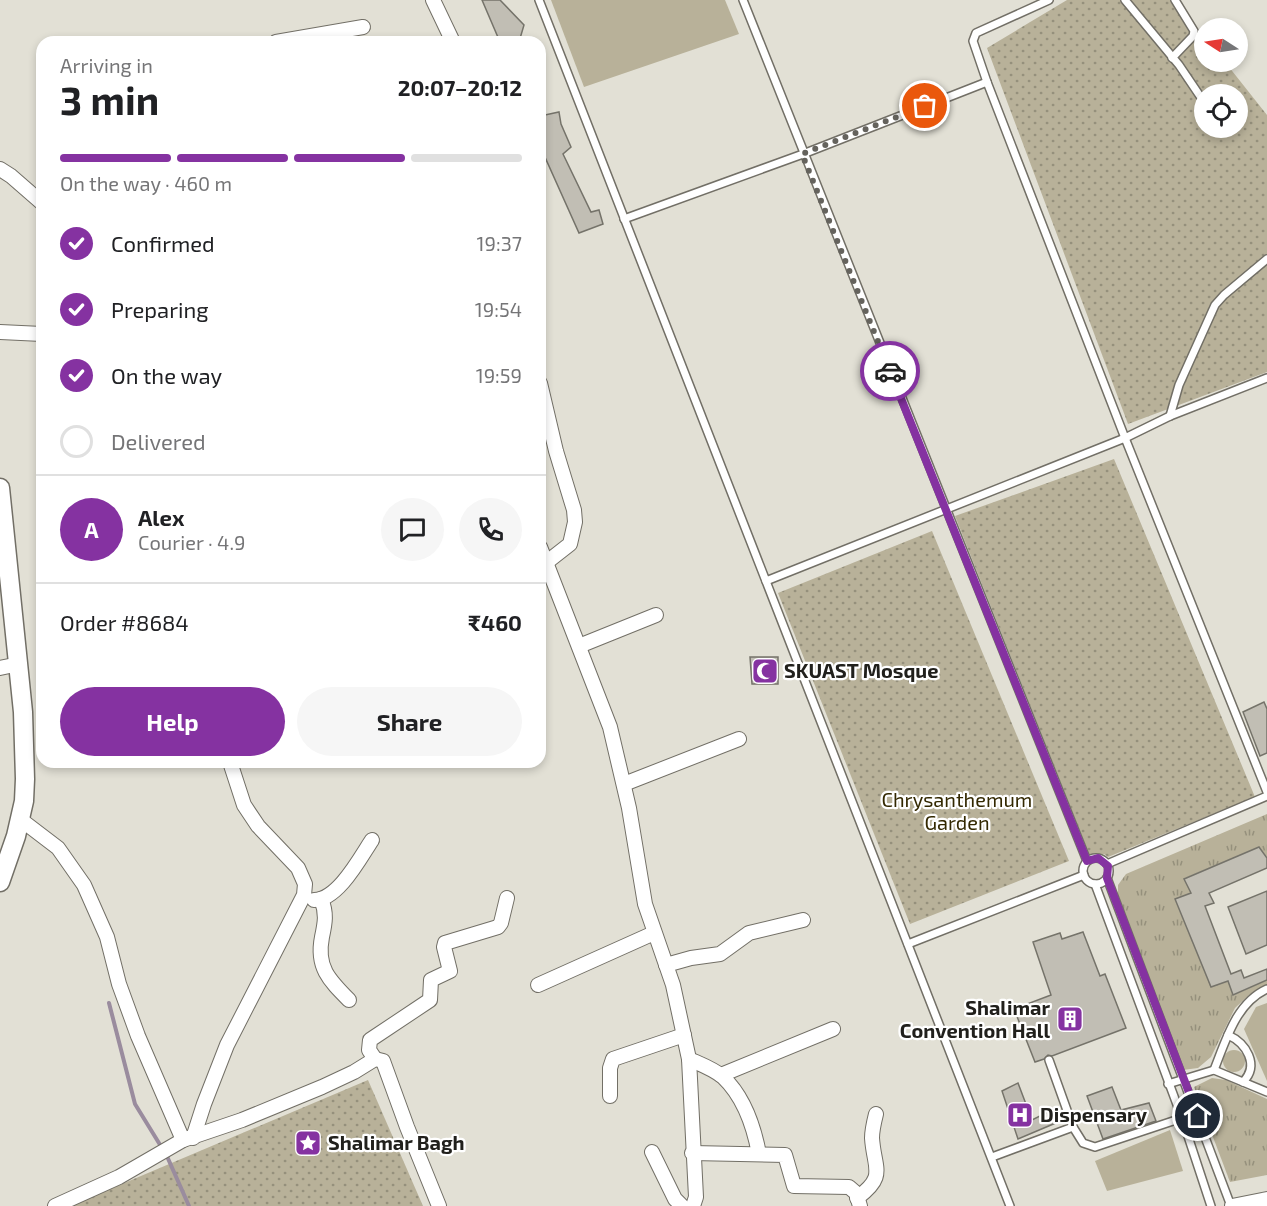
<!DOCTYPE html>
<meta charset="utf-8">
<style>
body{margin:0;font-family:"Exo 2",sans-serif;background:#f6f6f6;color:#202124;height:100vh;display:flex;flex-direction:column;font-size:22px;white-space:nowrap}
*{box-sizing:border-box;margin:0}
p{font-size:20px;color:#757577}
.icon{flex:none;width:33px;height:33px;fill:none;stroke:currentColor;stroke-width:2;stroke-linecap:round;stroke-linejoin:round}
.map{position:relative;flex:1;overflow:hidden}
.sheet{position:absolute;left:36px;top:36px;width:510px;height:732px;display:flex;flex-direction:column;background:#fff;border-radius:18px;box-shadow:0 3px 9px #0003}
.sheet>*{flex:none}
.needle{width:39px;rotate:282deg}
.controls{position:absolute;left:1194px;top:18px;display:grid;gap:12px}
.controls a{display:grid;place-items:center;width:54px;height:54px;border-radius:50%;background:#fff;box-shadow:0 3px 9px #0003;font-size:30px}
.pin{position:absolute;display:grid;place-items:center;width:51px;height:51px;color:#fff;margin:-26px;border:3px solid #fff;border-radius:50%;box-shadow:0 2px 6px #0007}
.courier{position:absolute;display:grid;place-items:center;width:60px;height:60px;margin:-30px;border:4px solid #8532a1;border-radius:50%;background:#fff;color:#222;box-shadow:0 2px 8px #0007}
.head em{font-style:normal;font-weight:700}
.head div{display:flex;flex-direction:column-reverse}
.head{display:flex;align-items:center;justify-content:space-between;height:102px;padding:0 24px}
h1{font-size:39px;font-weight:700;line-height:45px}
.bar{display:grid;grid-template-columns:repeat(4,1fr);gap:9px 6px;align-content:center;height:72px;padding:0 24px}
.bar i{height:8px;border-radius:4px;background:#e0e0e0}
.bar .active{background:#8532a1}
.bar p{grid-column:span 4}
.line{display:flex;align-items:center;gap:15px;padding:0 24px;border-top:2px solid #e0e0e0}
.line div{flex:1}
.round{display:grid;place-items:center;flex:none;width:63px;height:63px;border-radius:32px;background:#f6f6f6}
ol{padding:0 24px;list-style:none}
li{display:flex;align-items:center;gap:18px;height:66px}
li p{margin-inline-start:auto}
li .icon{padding:6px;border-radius:50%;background:#8532a1;color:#fff;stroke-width:4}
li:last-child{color:#757577}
li i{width:33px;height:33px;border:3px solid #e0e0e0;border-radius:50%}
.primary-button{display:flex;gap:12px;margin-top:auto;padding:12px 24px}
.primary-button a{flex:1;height:69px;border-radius:36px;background:#8532a1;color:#fff;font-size:24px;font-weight:700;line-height:69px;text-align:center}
.primary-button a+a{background:#f6f6f6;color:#202124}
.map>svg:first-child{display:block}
.grass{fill:#b8b199}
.park{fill:url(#park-tufts)}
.garden{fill:url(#garden-dots);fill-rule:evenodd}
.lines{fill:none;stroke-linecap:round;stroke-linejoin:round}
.stream{stroke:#9a8c9e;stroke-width:4}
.building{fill:#c1beb4;stroke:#75736a;stroke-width:1.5}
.service-casing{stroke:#726f66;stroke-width:10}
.minor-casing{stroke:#726f66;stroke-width:16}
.secondary-casing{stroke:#726f66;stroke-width:21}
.service{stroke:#fff;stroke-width:7}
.minor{stroke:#fff;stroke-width:14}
.secondary{stroke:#fff;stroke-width:18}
.done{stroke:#65635d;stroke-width:6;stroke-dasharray:0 10.8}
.route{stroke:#8532a1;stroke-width:8}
.labels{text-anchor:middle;stroke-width:4.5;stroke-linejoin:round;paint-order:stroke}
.poi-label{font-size:20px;font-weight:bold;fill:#21201c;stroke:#fff;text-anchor:start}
.park-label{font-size:20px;fill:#332800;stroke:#fff}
</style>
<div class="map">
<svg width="1267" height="1206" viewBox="0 0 1267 1206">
<defs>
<pattern id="park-tufts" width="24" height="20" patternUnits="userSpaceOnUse" patternTransform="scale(1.5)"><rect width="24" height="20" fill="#b8b199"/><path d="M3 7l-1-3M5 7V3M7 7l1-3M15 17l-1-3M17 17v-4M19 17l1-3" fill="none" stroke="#95907c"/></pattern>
<pattern id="garden-dots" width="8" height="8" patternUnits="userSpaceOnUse" patternTransform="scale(1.5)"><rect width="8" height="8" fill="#b8b199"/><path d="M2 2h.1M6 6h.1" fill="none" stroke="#95907c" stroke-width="1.8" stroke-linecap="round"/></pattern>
</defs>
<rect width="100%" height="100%" fill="#e2e0d5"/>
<!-- grass -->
<g class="grass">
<polygon points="551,0 725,0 739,34 584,87"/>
<polygon points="1267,1003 1267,1081 1244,1029 1256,1007"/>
<circle cx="1234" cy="1061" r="11"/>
<polygon points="1170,1130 1183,1171 1107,1191 1095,1161"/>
</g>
<!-- park -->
<g class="park">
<polygon points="1267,814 1267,857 1259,847 1185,878 1191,893 1175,899 1211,987 1228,981 1234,995 1267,980 1267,987 1249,995 1235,1008 1211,1057 1198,1068 1183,1070 1118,896 1118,885 1126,874"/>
<polygon points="1212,1078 1226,1080 1267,1099 1267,1175 1230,1182 1194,1087"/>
</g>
<!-- garden -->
<g class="garden">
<path d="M1067,0H1174L1204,37V62H1225L1267,115V372L1128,424L987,48ZM1204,94H1238V128H1204Z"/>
<polygon points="1114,459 1255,797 1108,857 1104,854 1089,854 955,516"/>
<polygon points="932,531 1069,861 910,924 778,593"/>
<polygon points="368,1080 423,1206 70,1206"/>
</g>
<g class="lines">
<!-- stream -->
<g class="stream">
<polyline points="109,1003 135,1104 162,1148"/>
<polyline points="166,1154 189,1206"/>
</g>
</g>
<!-- building -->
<g class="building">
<polygon points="482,0 500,0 524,25 519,42 500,42"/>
<polygon points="559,112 561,124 571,147 563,154 591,212 599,210 603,224 579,233 540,146 540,116"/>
<polygon points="750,657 778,657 778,684 752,684"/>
<polygon points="1264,702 1267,709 1267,753 1260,756 1243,712"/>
<polygon points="1259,847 1267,858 1267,868 1209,893 1214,903 1205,906 1231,974 1241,970 1244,978 1267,969 1267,980 1233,995 1228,981 1211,987 1175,899 1191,893 1184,879"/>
<polygon points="1267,891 1267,945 1246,954 1228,907"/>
<polygon points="1083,932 1100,976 1105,974 1126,1028 1052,1056 1048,1055 1044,1059 1035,1062 1014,1009 1051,995 1033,942 1060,933 1062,939"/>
<polygon points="1018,1083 1032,1120 1052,1110 1058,1122 1018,1139 1002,1091"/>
<polygon points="1112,1087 1121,1110 1149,1103 1156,1121 1103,1139 1087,1096"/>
</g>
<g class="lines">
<defs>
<g id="service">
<polyline points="539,0 1010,1206"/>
<polyline points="743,0 1087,861"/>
<polyline points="1049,0 976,33 973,41 987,82 1125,438 1267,792"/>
<polyline points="1125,0 1179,65 1204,102"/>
<polyline points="1172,58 1193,36 1194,31 1175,0"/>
<polyline points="624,219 803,154 987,82"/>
<polyline points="1170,416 1179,385 1215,305 1224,295 1267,259"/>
<polyline points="766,581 1125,438 1170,416 1267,378"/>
<circle cx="1096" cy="871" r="13"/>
<polyline points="1107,864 1267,796"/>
<polyline points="1107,878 1231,1206"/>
<polyline points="1095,884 1182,1118 1211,1206"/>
<polyline points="908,944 1084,875"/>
<path d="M1228,1035C1246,1043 1260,1065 1243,1082"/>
<polyline points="1049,1060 1073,1127"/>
<path d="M1214,1070C1226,1040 1236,1003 1267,989"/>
<polyline points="1168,1084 1214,1070 1267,1092"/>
<polyline points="992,1157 1073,1127 1083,1143 1095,1147 1182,1118"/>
</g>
<g id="minor">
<polyline points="433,0 453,42"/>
<polyline points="276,42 363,27"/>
<polyline points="0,169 11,176 42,203"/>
<polyline points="0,332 42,334"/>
<polyline points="540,383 556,451 574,510 575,522 570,544 547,562"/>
<polyline points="540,547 610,727 629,808 645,904 673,985 689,1059 696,1197 693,1206"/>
<polyline points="579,646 656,615"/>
<polyline points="0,668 19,664"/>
<polyline points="624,784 739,739"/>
<polyline points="20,819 58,848 84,885 107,937 119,984 138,1036 183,1140"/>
<path d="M321,899C327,913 325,923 322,937C316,967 329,980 349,1000"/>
<path d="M314,900C338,900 360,858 372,840"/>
<polyline points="666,965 691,958 720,954 749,933 803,920"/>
<polyline points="538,985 654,933"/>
<polyline points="375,1059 369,1050 370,1040 430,1000 431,980 450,971 444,947 445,943 498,927 501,923 507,898"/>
<path d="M689,1059C700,1064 714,1069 723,1077C743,1096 754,1127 759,1154"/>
<polyline points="721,1075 833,1029"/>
<polyline points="610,1096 610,1068 613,1059 684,1035"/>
<polyline points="193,1138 204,1104 227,1045 304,895 305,884 298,868 258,826 244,805 230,762"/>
<polyline points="652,1152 675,1199 682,1206"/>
<polyline points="692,1153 785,1155 794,1186 849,1187 856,1193 860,1206"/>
<path d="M857,1198C887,1176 874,1169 872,1138C872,1130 874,1122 876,1114"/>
<polyline points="55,1206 119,1177 183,1140 242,1120 322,1087 354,1072 375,1059 383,1061 407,1127 439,1206"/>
<polyline points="1232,1206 1267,1199"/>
</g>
<polyline id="secondary" points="0,488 23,712 25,779 24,801 16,836 0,882"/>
</defs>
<!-- service casing -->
<use href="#service" class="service-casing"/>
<!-- minor casing -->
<use href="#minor" class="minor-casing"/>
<!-- secondary casing -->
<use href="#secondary" class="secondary-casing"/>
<!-- service -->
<use href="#service" class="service"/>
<!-- minor -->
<use href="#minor" class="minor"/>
<!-- secondary -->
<use href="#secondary" class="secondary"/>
</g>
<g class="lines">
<!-- done -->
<polyline class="done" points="890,371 802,154 925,106"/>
<!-- route -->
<polyline class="route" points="890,371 1087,861 1098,858 1108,866 1107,878 1198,1116"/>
</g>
<!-- icons -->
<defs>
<symbol id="mosque-square" viewBox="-11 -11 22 22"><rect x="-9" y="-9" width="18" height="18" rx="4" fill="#8532a1" stroke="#fff"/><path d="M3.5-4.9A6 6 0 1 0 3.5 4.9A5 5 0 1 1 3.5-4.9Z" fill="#fff"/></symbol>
<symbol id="building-square" viewBox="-11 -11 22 22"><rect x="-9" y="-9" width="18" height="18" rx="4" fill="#8532a1" stroke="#fff"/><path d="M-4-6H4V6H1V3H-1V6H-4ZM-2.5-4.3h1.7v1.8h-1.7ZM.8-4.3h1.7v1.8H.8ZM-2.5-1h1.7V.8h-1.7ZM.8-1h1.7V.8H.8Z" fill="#fff"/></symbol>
<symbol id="hospital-square" viewBox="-11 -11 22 22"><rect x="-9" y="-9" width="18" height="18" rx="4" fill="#8532a1" stroke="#fff"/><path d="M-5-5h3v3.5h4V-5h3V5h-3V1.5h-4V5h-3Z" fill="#fff"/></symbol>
<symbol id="sight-square" viewBox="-11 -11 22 22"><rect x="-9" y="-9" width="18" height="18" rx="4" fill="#8532a1" stroke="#fff"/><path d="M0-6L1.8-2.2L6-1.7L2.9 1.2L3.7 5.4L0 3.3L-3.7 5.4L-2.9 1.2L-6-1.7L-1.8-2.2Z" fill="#fff"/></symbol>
</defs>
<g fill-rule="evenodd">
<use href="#mosque-square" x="750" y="656" width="30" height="30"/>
<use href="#building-square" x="1055" y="1004" width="30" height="30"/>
<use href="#hospital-square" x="1005" y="1100" width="30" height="30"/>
<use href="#sight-square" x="293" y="1128" width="30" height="30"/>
</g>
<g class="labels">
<!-- poi labels -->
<g class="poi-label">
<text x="784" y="678">SKUAST Mosque</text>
<text x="1050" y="1015" text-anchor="end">Shalimar<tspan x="1050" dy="23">Convention Hall</tspan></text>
<text x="1040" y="1122">Dispensary</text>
<text x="328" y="1150">Shalimar Bagh</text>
</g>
<!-- park labels -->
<g class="park-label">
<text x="957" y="807">Chrysanthemum<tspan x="957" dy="23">Garden</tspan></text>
</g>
</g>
</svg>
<div class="controls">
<a><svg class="needle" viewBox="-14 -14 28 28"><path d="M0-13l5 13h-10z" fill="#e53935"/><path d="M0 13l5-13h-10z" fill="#757577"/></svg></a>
<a><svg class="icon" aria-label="locate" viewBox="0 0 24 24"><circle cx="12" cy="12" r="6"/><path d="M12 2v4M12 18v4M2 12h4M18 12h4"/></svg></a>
</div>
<div class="pin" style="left:925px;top:106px;background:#ea580c"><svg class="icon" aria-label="bag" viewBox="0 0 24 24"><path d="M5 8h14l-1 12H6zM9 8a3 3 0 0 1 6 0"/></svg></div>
<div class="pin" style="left:1198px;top:1116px;background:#1f2937"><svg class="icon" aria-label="home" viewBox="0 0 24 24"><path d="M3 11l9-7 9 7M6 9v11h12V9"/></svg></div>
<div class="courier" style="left:890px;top:371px"><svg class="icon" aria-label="car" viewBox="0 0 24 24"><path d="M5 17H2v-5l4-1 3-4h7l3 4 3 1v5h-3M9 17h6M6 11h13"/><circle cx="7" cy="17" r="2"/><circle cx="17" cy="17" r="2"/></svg></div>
<section class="sheet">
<div class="head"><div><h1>3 min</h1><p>Arriving in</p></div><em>20:07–20:12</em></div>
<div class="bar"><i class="active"></i><i class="active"></i><i class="active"></i><i></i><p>On the way · 460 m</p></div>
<ol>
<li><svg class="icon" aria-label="check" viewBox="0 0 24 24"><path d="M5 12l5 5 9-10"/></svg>Confirmed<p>19:37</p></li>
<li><svg class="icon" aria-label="check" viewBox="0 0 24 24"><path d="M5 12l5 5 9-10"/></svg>Preparing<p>19:54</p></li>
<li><svg class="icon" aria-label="check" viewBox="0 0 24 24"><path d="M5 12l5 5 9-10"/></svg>On the way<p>19:59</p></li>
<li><i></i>Delivered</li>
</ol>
<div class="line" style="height:108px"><b class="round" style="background:#8532a1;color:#fff">A</b><div><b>Alex</b><p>Courier · 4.9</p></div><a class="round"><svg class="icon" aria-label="chat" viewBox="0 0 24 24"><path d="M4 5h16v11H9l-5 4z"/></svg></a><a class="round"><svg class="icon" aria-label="phone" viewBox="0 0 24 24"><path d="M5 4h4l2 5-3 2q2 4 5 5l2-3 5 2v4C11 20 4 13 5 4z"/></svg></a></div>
<div class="line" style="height:78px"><div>Order #8684</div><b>₹460</b></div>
<div class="primary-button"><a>Help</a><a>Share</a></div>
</section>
</div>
